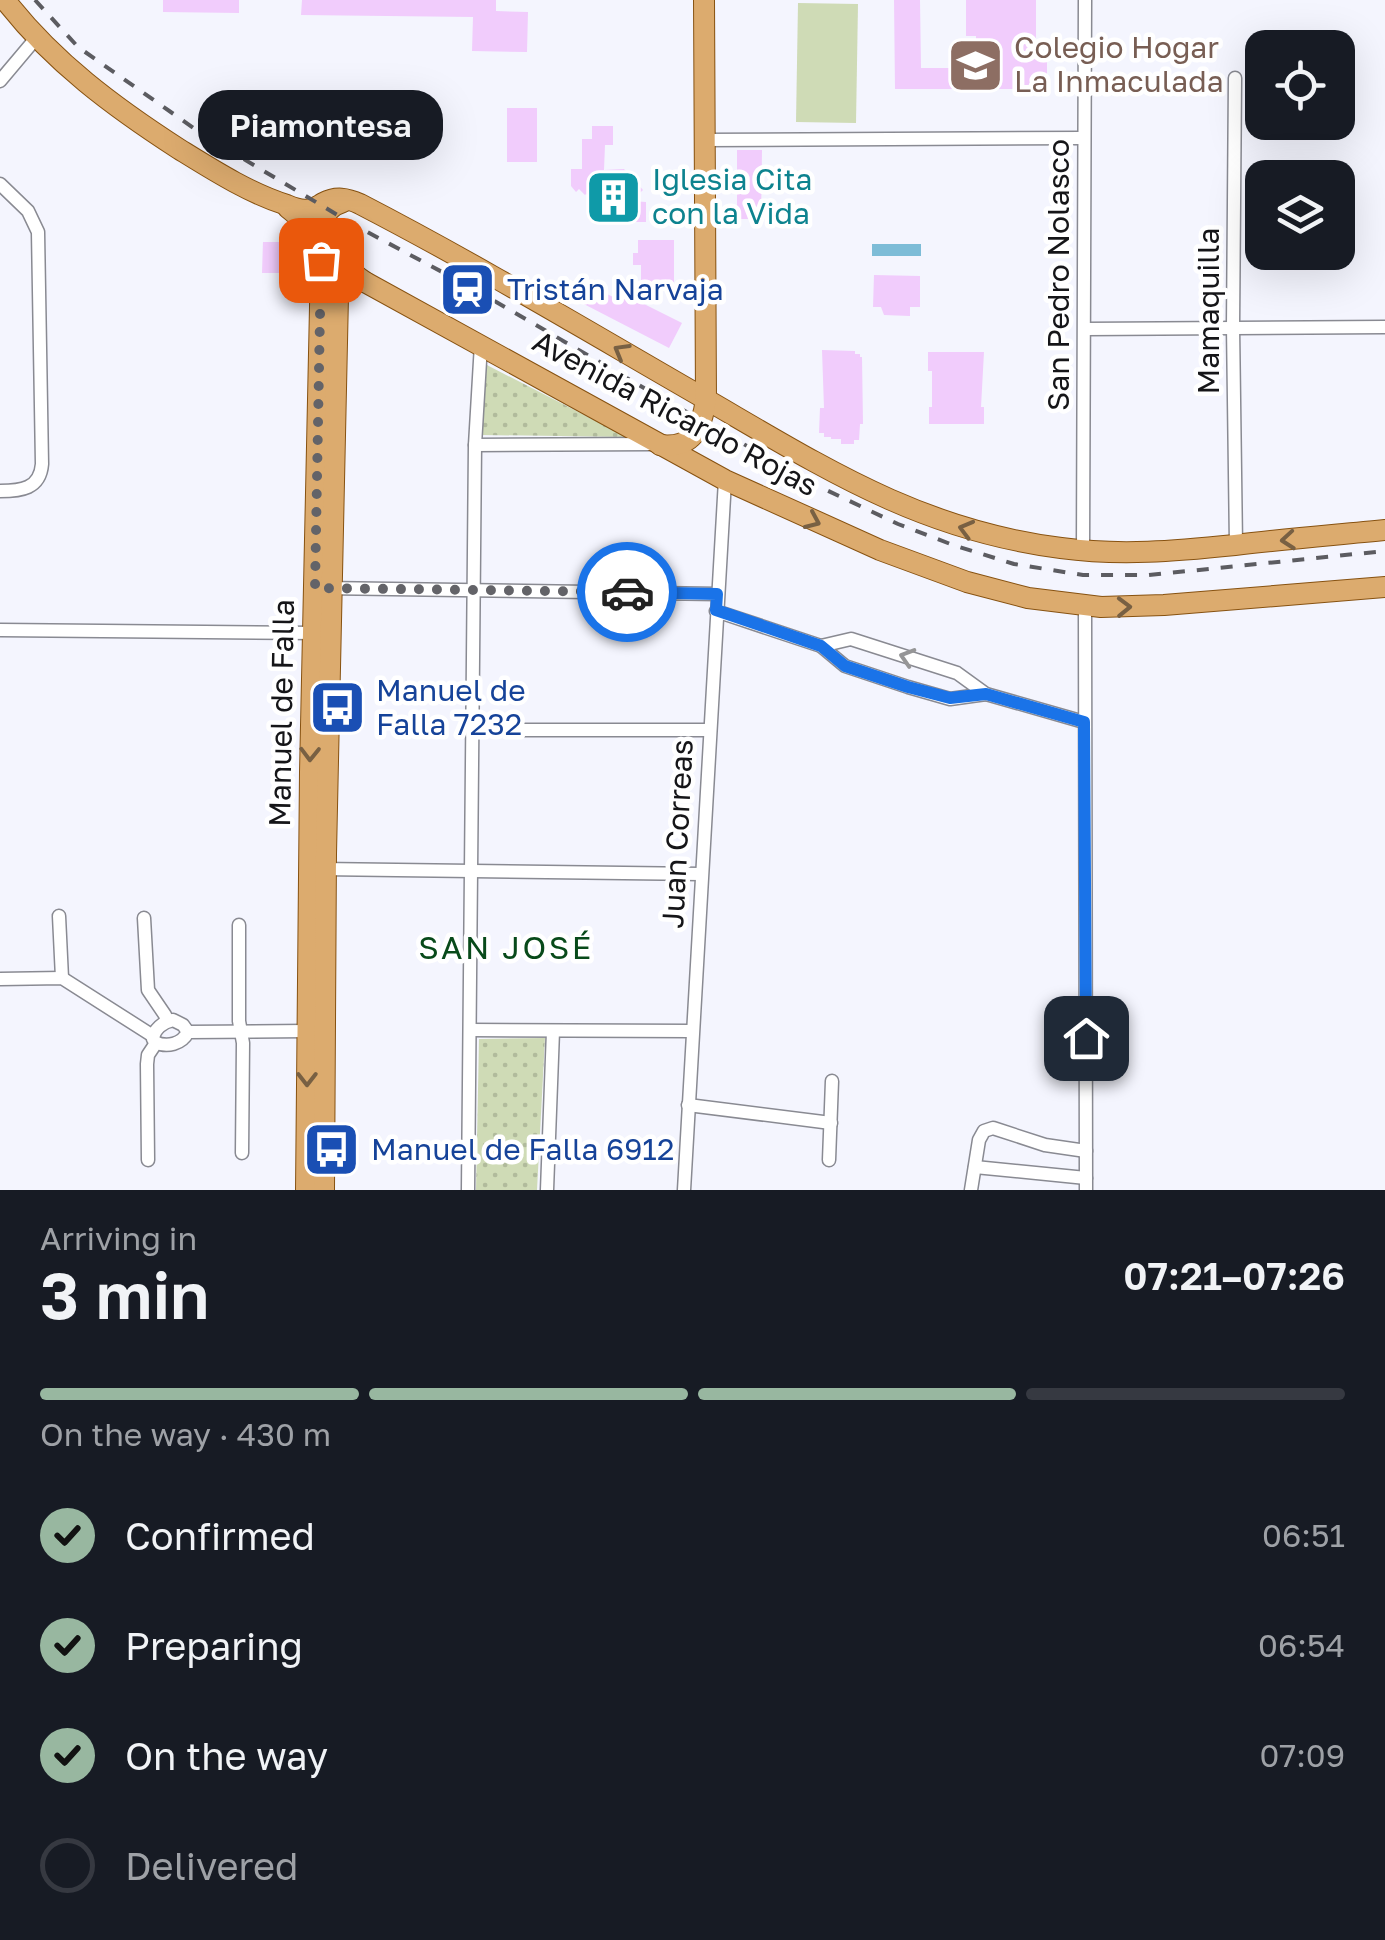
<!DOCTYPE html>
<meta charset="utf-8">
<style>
body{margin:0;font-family:"Golos Text",sans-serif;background:#20242c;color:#f1f3f6;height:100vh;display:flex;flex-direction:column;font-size:38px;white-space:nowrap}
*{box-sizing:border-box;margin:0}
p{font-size:32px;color:#9ea1a6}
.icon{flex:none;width:55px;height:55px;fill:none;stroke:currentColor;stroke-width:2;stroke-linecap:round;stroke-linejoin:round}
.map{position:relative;height:1190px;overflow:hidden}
.details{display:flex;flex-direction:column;background:#171b24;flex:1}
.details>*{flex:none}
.tools{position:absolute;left:1245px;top:30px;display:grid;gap:20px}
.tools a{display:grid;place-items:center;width:110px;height:110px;border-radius:20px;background:#171b24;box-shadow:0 10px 40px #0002;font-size:50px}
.pin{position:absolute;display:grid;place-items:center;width:85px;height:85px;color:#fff;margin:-42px;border-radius:20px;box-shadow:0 5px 15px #0006}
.courier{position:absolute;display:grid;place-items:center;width:100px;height:100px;margin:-50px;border:8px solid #1a73e8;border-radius:50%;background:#fff;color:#222;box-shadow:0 2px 12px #0007}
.bubble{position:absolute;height:70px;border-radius:30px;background:#171b24;box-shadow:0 10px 40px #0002;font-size:32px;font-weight:600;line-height:70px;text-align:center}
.headline em{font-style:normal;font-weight:600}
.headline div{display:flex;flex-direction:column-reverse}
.headline{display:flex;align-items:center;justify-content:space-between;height:170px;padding:0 40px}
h1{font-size:65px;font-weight:600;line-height:75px}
.bar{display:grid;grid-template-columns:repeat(4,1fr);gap:15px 10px;align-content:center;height:120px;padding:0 40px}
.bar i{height:12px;border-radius:8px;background:#363941}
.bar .on{background:#98b7a0}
.bar p{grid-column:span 4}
ol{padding:0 40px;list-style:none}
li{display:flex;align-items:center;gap:30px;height:110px}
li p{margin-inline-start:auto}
li .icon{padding:10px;border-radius:50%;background:#98b7a0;color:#111;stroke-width:4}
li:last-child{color:#9ea1a6}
li i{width:55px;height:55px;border:5px solid #363941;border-radius:50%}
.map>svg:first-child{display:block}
.park{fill:url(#park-dots)}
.garden{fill:#cfdbb6}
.water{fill:#7dbcd7}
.building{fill:#f1ccfc}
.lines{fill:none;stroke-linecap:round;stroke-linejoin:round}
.street-casing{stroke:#898a92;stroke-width:15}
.primary-casing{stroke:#875211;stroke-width:22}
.street{stroke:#fff;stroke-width:12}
.primary{stroke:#dcab6e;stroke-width:20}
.rail{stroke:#5c5c61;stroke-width:4;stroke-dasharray:12 12;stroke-linecap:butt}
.oneway{stroke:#786043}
.oneway2{stroke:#969697}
.done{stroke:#636368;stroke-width:10;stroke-dasharray:0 18}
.route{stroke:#1a73e8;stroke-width:12}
.labels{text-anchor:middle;stroke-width:9;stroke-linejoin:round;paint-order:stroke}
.education-label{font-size:30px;fill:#785e54;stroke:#fff;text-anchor:start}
.culture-label{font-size:30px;fill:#0d838f;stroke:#fff;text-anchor:start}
.street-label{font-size:30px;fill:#151518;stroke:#fff}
.transit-label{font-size:30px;fill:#164399;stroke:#fff;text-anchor:start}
.neighbourhood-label{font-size:32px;letter-spacing:2.5px;fill:#084a1a;stroke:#fff}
</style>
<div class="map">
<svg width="1385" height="1190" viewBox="0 0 1385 1190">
<defs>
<pattern id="park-dots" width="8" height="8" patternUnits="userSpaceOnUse" patternTransform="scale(2.5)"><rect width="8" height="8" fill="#cfdbb6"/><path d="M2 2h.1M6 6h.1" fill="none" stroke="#b1bb9c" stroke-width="1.8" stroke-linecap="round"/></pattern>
</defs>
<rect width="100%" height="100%" fill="#f4f5fe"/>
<!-- park -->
<g class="park">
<polygon points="483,363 627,437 482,435"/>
<polygon points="545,1038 537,1190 476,1190 479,1039"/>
</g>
<!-- garden -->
<polygon class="garden" points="798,3 858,4 856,123 796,122"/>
<!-- water -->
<rect class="water" x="872" y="244" width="49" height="12"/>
<!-- building -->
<g class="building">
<polygon points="163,0 239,0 239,13 163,12"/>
<polygon points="302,0 496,0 496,11 528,12 527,52 472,51 473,17 301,15"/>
<polygon points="894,0 920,0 921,68 976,68 976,36 966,36 966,0 1036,0 1036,58 1047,58 1047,89 895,89"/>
<rect x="507" y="108" width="30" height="54"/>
<polygon points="592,126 613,126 613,145 605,145 604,170 624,169 643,190 631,201 646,202 646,222 627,222 627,206 611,220 586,194 585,195 579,189 576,192 571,186 571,169 582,169 582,139 592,139"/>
<polygon points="737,150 762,150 761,219 737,219"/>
<polygon points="638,240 674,240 674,282 641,282 641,265 633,265 633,253 638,253"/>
<polygon points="263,242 298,242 298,273 262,273"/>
<polygon points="874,275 920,276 920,307 910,307 910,316 884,315 881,307 873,307"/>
<polygon points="587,284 623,302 626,295 682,323 669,348 578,301"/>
<polygon points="822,350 855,351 855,354 860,354 860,357 862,357 863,424 860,424 859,440 854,440 854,444 841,444 841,439 831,439 831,437 824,437 824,433 819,433 820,408 824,408"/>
<polygon points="928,352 984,352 981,407 984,407 984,424 929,424 929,407 932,407 932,371 928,371"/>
</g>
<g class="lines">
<defs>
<g id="street">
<polyline points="1235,78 1233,327 1236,545"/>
<polyline points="0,81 37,37"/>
<polyline points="703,140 1084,138"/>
<path d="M0,184L28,211L38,232L42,464C40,489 21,491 0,491"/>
<polyline points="1086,329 1385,327"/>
<polyline points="475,445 653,444"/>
<polyline points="1083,551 1085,0"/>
<polyline points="324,588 717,594"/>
<polyline points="1085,607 1086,1190"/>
<polyline points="716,611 821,646 845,666 908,687 950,699 986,694"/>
<polyline points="0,630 317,633"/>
<polyline points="821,646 851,639 957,673 986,694 1084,722"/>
<polyline points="473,730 709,730"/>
<polyline points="321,869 701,874"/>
<polyline points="59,916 62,978"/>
<polyline points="144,918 148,990 165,1015 167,1021"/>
<polyline points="239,925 239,1021 243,1043 242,1153"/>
<polyline points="0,979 62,978 153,1036"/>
<polyline points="470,1030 692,1031"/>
<path d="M188,1032C182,1044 167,1048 155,1042L153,1039C154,1029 163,1022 173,1020L183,1025L188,1032L307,1031"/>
<polyline points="688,1105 831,1123"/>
<polyline points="148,1160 147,1064 148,1055 156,1043"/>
<polyline points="829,1160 832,1081"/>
<polyline points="975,1167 1086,1178"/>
<polyline points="468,1190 475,445 481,344"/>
<polyline points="547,1190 553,1031"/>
<polyline points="684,1190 725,480"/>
<polyline points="971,1190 979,1140 984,1131 993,1128 1045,1145 1086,1151"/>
</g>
<g id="primary">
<path d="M5,0C53,62 114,107 179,149C213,170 249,193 287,205C294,208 303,211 310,209C316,208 318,206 323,203C336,196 347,198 360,204C476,264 589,332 702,397C823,467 919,530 1061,548C1120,556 1176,551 1235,545C1285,539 1335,535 1385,530"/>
<path d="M288,208C318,231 335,262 365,282L725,480L880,550L967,582L1028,598L1101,607L1164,605L1385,587"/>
<path d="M660,445C693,449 702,428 706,399L704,0"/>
<path d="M306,1190L310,772L321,260C321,237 315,211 343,202"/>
<path d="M324,1190L326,854L338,296C340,283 353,280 365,282"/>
</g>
</defs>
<!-- street casing -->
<use href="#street" class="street-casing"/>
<!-- primary casing -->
<use href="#primary" class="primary-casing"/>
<!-- street -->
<use href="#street" class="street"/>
<!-- primary -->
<use href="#primary" class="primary"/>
<!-- rail -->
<polyline class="rail" points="35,0 78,47 205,136 356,226 474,289 651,392 820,487 898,524 953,545 1014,564 1083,575 1149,575 1385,551"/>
</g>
<!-- one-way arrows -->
<defs><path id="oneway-chevron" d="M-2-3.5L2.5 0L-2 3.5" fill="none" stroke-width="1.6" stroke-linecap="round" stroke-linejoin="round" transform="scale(2.5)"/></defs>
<g class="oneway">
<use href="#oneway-chevron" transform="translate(621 351) rotate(-150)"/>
<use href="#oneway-chevron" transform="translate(813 521) rotate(24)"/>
<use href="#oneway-chevron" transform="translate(966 529) rotate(-165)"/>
<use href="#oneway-chevron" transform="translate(1288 540) rotate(175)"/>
<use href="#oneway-chevron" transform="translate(1124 607) rotate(-1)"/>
<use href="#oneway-chevron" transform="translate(310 754) rotate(91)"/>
<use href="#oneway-chevron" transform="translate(307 1079) rotate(90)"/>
</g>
<use class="oneway2" href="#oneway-chevron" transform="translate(907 657) rotate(-163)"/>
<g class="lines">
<!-- done -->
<polyline class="done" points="321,260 315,588 627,592"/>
<!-- route -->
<polyline class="route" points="627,592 717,594 716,610 821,646 845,666 908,687 950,698 986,694 1084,722 1086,1038"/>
</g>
<!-- icons -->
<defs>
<symbol id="school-square" viewBox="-11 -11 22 22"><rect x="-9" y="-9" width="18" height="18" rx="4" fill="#8d6e63" stroke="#fff"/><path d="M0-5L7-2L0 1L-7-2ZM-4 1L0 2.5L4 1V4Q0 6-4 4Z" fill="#fff"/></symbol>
<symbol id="building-square" viewBox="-11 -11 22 22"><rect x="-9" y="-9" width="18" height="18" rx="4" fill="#0f9aa8" stroke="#fff"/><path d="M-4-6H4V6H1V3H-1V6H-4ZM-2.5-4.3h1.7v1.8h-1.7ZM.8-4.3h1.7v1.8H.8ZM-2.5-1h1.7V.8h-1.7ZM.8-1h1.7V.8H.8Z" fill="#fff"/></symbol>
<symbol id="station-square" viewBox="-11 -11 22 22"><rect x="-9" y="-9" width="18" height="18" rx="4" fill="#1a4fb4" stroke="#fff"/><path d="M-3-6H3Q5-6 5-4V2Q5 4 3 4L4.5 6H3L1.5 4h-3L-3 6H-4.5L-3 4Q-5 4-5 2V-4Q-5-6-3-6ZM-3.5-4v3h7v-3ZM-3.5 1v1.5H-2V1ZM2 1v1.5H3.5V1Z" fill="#fff"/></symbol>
<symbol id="bus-square" viewBox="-11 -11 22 22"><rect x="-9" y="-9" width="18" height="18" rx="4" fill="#1a4fb4" stroke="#fff"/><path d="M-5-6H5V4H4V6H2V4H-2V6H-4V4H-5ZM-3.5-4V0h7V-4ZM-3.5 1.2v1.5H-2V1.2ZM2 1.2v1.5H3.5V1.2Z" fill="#fff"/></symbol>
</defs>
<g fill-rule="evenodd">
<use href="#school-square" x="944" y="34" width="63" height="63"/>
<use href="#building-square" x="582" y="166" width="63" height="63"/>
<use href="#station-square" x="436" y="258" width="63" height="63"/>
<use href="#bus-square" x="306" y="676" width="63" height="63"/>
<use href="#bus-square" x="300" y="1118" width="63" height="63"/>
</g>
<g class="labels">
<!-- education labels -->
<g class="education-label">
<text x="1014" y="58">Colegio Hogar<tspan x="1014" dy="34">La Inmaculada</tspan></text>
</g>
<!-- culture labels -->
<g class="culture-label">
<text x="652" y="190">Iglesia Cita<tspan x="652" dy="34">con la Vida</tspan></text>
</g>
<!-- street labels -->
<g class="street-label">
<text transform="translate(1059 275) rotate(-90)" y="10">San Pedro Nolasco</text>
<text transform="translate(1209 311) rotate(-90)" y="10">Mamaquilla</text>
<text transform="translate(675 414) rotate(28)" y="10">Avenida Ricardo Rojas</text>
<text transform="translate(282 713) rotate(-89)" y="10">Manuel de Falla</text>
<text transform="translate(678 834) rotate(-87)" y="10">Juan Correas</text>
</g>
<!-- transit labels -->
<g class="transit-label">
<text x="507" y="300">Tristán Narvaja</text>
<text x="376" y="701">Manuel de<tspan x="376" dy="34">Falla 7232</tspan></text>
<text x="371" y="1160">Manuel de Falla 6912</text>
</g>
<!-- neighbourhood labels -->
<g class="neighbourhood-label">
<text x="506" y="959">SAN JOSÉ</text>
</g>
</g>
</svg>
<div class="tools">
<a><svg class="icon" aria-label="locate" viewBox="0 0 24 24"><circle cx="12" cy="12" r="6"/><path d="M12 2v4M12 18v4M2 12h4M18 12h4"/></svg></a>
<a><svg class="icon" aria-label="layers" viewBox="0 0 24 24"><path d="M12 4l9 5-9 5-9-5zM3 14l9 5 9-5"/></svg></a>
</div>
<div class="pin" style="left:321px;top:260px;background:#ea580c"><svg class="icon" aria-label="bag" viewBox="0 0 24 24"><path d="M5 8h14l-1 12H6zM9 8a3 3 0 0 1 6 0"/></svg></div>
<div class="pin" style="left:1086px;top:1038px;background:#1f2937"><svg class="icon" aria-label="home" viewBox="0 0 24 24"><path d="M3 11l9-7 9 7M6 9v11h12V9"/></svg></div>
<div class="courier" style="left:627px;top:592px"><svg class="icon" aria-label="car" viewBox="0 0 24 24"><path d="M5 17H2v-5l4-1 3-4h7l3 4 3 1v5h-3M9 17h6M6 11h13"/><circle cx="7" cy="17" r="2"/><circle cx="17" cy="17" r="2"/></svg></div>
<div class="bubble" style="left:198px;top:90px;width:245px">Piamontesa</div>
</div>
<section class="details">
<div class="headline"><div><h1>3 min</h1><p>Arriving in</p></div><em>07:21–07:26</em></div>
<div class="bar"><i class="on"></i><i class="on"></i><i class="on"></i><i></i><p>On the way · 430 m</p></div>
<ol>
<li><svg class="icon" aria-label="check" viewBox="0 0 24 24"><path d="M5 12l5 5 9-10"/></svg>Confirmed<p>06:51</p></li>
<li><svg class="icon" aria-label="check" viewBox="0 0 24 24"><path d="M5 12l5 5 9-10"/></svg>Preparing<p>06:54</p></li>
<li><svg class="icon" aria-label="check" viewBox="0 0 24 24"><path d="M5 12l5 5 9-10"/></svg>On the way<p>07:09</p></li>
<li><i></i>Delivered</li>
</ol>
</section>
